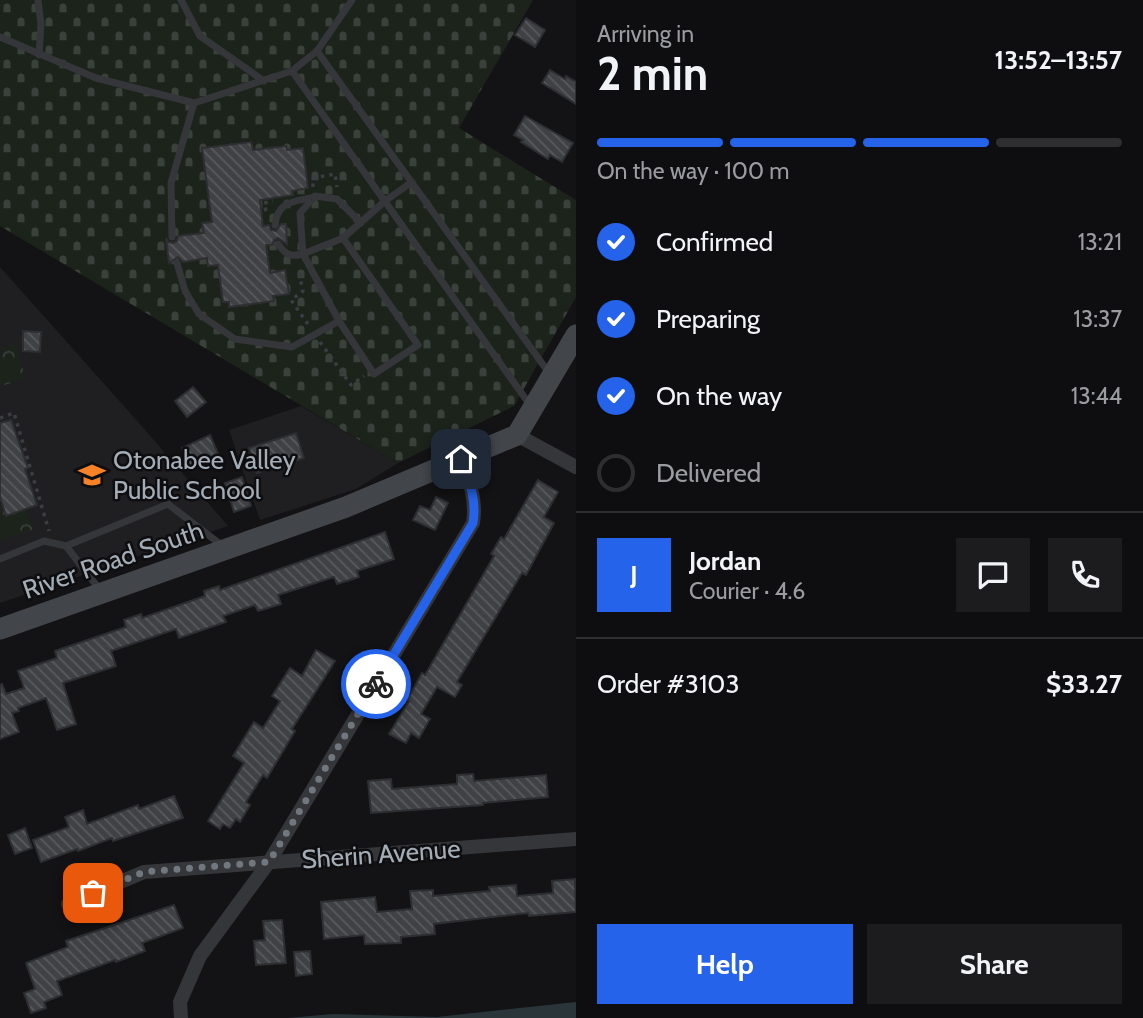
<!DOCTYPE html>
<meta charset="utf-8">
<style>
body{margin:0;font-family:Cabin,sans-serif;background:#1c1c1e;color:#f1f3f6;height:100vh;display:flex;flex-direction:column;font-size:26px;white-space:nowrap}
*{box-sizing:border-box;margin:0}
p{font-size:23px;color:#9b9c9f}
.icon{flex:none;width:38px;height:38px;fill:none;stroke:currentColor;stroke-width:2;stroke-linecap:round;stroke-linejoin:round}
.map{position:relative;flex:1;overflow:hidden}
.details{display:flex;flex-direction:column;background:#0e0e10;width:567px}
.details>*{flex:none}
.pin{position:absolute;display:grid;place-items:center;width:60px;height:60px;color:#fff;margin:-30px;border-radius:14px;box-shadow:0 4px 10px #0006}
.courier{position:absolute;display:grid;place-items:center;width:70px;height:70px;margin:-35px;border:5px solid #2563eb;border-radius:50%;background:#fff;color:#222;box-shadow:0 2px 9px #0007}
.overview em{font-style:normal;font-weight:700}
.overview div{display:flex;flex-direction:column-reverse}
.overview{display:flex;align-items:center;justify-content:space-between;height:119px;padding:0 21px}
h1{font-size:46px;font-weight:700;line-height:52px}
.bar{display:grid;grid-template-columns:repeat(4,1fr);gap:10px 7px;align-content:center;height:84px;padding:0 21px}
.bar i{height:9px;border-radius:5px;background:#2e2e30}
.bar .current{background:#2563eb}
.bar p{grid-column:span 4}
.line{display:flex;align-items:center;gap:18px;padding:0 21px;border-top:2px solid #2e2e30}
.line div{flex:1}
.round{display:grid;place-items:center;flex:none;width:74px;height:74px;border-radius:0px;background:#1c1c1e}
ol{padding:0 21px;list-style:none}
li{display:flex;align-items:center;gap:21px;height:77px}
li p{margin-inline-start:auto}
li .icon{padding:7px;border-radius:50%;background:#2563eb;color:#fff;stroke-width:4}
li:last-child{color:#9b9c9f}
li i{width:38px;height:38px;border:4px solid #2e2e30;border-radius:50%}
.primary-button{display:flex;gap:14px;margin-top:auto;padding:14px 21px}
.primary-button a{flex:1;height:80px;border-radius:0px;background:#2563eb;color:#fff;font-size:28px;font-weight:700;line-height:80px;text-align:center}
.primary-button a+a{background:#1c1c1e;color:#f1f3f6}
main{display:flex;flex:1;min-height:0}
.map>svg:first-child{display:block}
.built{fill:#1f1f22}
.forest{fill:url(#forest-crowns)}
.cemetery{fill:url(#cemetery-stones)}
.water{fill:#293539}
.building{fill:url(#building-back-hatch);stroke:#2d2e31;stroke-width:2}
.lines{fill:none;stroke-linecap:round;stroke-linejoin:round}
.path{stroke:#3a3d41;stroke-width:3.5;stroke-dasharray:3.5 5;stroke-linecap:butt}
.lane{stroke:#34363a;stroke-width:7}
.street{stroke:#34363a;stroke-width:14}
.secondary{stroke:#42464a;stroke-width:21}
.done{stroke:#71777e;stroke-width:7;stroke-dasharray:0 12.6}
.route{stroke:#2563eb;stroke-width:9}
.labels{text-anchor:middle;stroke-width:5;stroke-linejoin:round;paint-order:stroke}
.poi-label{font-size:26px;fill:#a4adb6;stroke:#0e0e10;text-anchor:start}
.street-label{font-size:26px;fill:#a4adb6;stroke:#0e0e10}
</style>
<main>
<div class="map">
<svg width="576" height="1018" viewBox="0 0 576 1018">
<defs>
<pattern id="forest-crowns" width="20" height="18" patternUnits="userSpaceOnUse" patternTransform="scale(1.75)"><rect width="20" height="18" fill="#1c231b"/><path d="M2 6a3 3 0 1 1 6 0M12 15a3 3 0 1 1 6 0" fill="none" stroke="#3a403a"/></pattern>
<pattern id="cemetery-stones" width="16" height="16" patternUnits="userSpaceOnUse" patternTransform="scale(1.75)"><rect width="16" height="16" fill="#1c231b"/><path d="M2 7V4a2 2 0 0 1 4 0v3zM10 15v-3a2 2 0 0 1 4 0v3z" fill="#3a403a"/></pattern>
<pattern id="building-back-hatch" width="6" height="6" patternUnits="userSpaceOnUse" patternTransform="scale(1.75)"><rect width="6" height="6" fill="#3f4145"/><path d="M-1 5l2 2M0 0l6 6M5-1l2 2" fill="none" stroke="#585a5e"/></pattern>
</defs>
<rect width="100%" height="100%" fill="#131315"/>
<!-- built -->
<g class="built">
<polygon points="0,267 139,423 228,526 0,603"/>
<polygon points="301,406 398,463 356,489 260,520 229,430"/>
</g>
<!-- forest -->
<g class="forest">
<polygon points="15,344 26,379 0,386 0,356 3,355 1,348"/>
<polygon points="2,503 25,509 34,529 0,541 0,504"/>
</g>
<!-- cemetery -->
<polygon class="cemetery" points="0,0 533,0 459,128 576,200 576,297 514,406 398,463 0,226"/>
<!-- water -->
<polygon class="water" points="576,1002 576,1018 287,1018 333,1014 437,1017"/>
<!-- building -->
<g class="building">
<polygon points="526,18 545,30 535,47 515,35"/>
<polygon points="550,70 565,79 566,76 576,82 576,104 542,83"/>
<polygon points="525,116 573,143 562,162 550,155 548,159 521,142 523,140 514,135"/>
<polygon points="251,142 253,150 286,146 287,150 303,148 308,188 292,191 293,195 260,200 263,226 269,225 271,230 276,231 281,224 286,224 287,244 278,238 274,240 272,245 266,245 270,273 285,270 289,294 273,296 274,301 229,307 229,302 223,302 218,265 208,266 207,258 183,262 178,257 169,263 166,238 168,242 173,243 177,241 178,236 204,233 202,223 212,222 202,148"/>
<polygon points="23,331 41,332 40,352 23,351"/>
<polygon points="193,387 206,402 187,417 175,401"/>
<polygon points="11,420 28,468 25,469 37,505 6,516 0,497 0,423"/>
<polygon points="296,433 304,458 257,473 249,448"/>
<polygon points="210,435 219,456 191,469 182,448"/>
<polygon points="242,477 251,506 234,512 225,483"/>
<polygon points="538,480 558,492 544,517 554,523 526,575 522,573 457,682 462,685 455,697 437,687 421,714 430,719 419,738 411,733 406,743 389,734 409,701 407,700 422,673 425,675 494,556 491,554 501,537 504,539"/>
<polygon points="436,497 448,503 435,530 413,520 420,506 430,510"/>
<polygon points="385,532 394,559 357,571 359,577 337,584 334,577 278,595 281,604 258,611 255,605 223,616 226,622 179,638 176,629 111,651 116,666 63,683 76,724 57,730 46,698 18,708 19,711 12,713 19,732 0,739 0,685 2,684 6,694 24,688 18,671 57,658 55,651 126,627 124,620 141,614 142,618 205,596 204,591 219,586 220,590"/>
<polygon points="316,650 335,661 292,729 295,731 267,778 263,775 246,802 250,805 240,822 236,819 230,828 223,824 220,829 208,821 244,763 233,756 254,722 263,728 280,701 272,696 290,668 302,676"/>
<polygon points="473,774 474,781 546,775 548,797 483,803 483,805 371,813 368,781 391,779 392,789 457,784 457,775"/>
<polygon points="174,796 183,818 113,841 112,838 78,851 77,849 41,862 33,840 69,827 65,817 83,810 87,824 138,805 139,809"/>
<polygon points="25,828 32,848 15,854 8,835"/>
<polygon points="575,879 576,912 529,916 528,913 434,924 435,934 401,937 401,943 365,944 364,935 324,939 321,902 375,897 377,912 412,909 410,891 433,890 433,896 490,891 489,887 516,885 517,896 553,893 552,881"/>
<polygon points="174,905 183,928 142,943 145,951 116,962 115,960 57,981 62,995 44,1002 46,1008 31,1013 24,993 35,989 26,963 68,947 66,941"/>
<polygon points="282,920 286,963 256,965 254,941 265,940 263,921"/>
<polygon points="310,951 312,974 296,976 294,952"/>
</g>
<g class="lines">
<!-- path -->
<g class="path">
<polyline points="313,187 313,178 335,174 337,187"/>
<polyline points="266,211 264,203 273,201"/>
<polyline points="299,273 303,291 291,300 308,324"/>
<polyline points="320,342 351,385 364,376"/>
<polyline points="0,418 14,413 49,531"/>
</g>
<!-- lane -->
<g class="lane">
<polyline points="38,0 41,24 39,55"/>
<polyline points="181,0 200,36 264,81"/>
<polyline points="0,37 96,78 194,103 292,71 317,51 352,0"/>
<polyline points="317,51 549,373"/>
<polyline points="292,71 530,405"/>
<path d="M275,225C278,200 294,202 315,197"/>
<polyline points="172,237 171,183 194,103"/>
<polyline points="343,238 418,345 374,374 339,321 303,254 343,238 385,201 412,182"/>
<path d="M278,244C286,255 290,257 303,254L300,213L315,196L337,199L361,223"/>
<polyline points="177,263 185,291 199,314 235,339 292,347 339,321"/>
<polyline points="66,546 168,504 224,547"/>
<polyline points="0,559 44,541 66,546 100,590"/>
</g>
<!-- street -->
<g class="street">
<polyline points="517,435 576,467"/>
<polyline points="68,904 144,872 576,839"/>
<path d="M181,1018L180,1002L200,956L269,862L473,523C477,499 469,481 461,459"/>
</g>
<!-- secondary -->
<polyline class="secondary" points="0,629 346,507 517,435 576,335"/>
</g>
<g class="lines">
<!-- done -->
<polyline class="done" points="93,893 144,872 269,862 376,684"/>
<!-- route -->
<path class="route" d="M376,684L473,523C477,499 469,481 461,459"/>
</g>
<!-- icons -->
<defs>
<symbol id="school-bare" viewBox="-9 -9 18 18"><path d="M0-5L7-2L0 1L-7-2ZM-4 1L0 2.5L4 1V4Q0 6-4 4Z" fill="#f78228" stroke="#0e0e10" stroke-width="2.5" paint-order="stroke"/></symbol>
</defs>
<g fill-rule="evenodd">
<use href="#school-bare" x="73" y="456" width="38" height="38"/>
</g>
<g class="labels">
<!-- poi labels -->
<g class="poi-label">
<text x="113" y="469">Otonabee Valley<tspan x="113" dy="30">Public School</tspan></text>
</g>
<!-- street labels -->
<g class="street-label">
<text transform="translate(113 560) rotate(-19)" y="9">River Road South</text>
<text transform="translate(381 854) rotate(-4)" y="9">Sherin Avenue</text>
</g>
</g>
</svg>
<div class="pin" style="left:93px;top:893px;background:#ea580c"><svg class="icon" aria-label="bag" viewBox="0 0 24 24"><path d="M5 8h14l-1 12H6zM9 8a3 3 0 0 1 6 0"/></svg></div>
<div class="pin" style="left:461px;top:459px;background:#1f2937"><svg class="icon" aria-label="home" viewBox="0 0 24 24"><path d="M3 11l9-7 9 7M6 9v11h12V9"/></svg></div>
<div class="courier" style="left:376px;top:684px"><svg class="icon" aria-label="bike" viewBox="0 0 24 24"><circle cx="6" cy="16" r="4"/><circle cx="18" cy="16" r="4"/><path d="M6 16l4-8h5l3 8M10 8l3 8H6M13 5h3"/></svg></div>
</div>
<section class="details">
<div class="overview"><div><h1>2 min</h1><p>Arriving in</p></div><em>13:52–13:57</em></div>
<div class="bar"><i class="current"></i><i class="current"></i><i class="current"></i><i></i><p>On the way · 100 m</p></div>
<ol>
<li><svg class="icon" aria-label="check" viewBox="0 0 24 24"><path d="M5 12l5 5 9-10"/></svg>Confirmed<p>13:21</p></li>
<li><svg class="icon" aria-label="check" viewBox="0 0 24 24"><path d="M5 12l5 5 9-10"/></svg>Preparing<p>13:37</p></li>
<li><svg class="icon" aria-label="check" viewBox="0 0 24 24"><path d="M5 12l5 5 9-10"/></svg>On the way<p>13:44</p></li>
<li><i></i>Delivered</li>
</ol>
<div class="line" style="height:126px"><b class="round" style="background:#2563eb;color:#fff">J</b><div><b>Jordan</b><p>Courier · 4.6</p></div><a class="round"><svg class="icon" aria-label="chat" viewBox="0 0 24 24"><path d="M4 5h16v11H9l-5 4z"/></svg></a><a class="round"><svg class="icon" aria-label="phone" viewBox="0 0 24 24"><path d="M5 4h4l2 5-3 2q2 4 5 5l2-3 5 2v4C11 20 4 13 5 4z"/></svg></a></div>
<div class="line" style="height:91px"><div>Order #3103</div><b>$33.27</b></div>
<div class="primary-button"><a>Help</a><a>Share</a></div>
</section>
</main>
